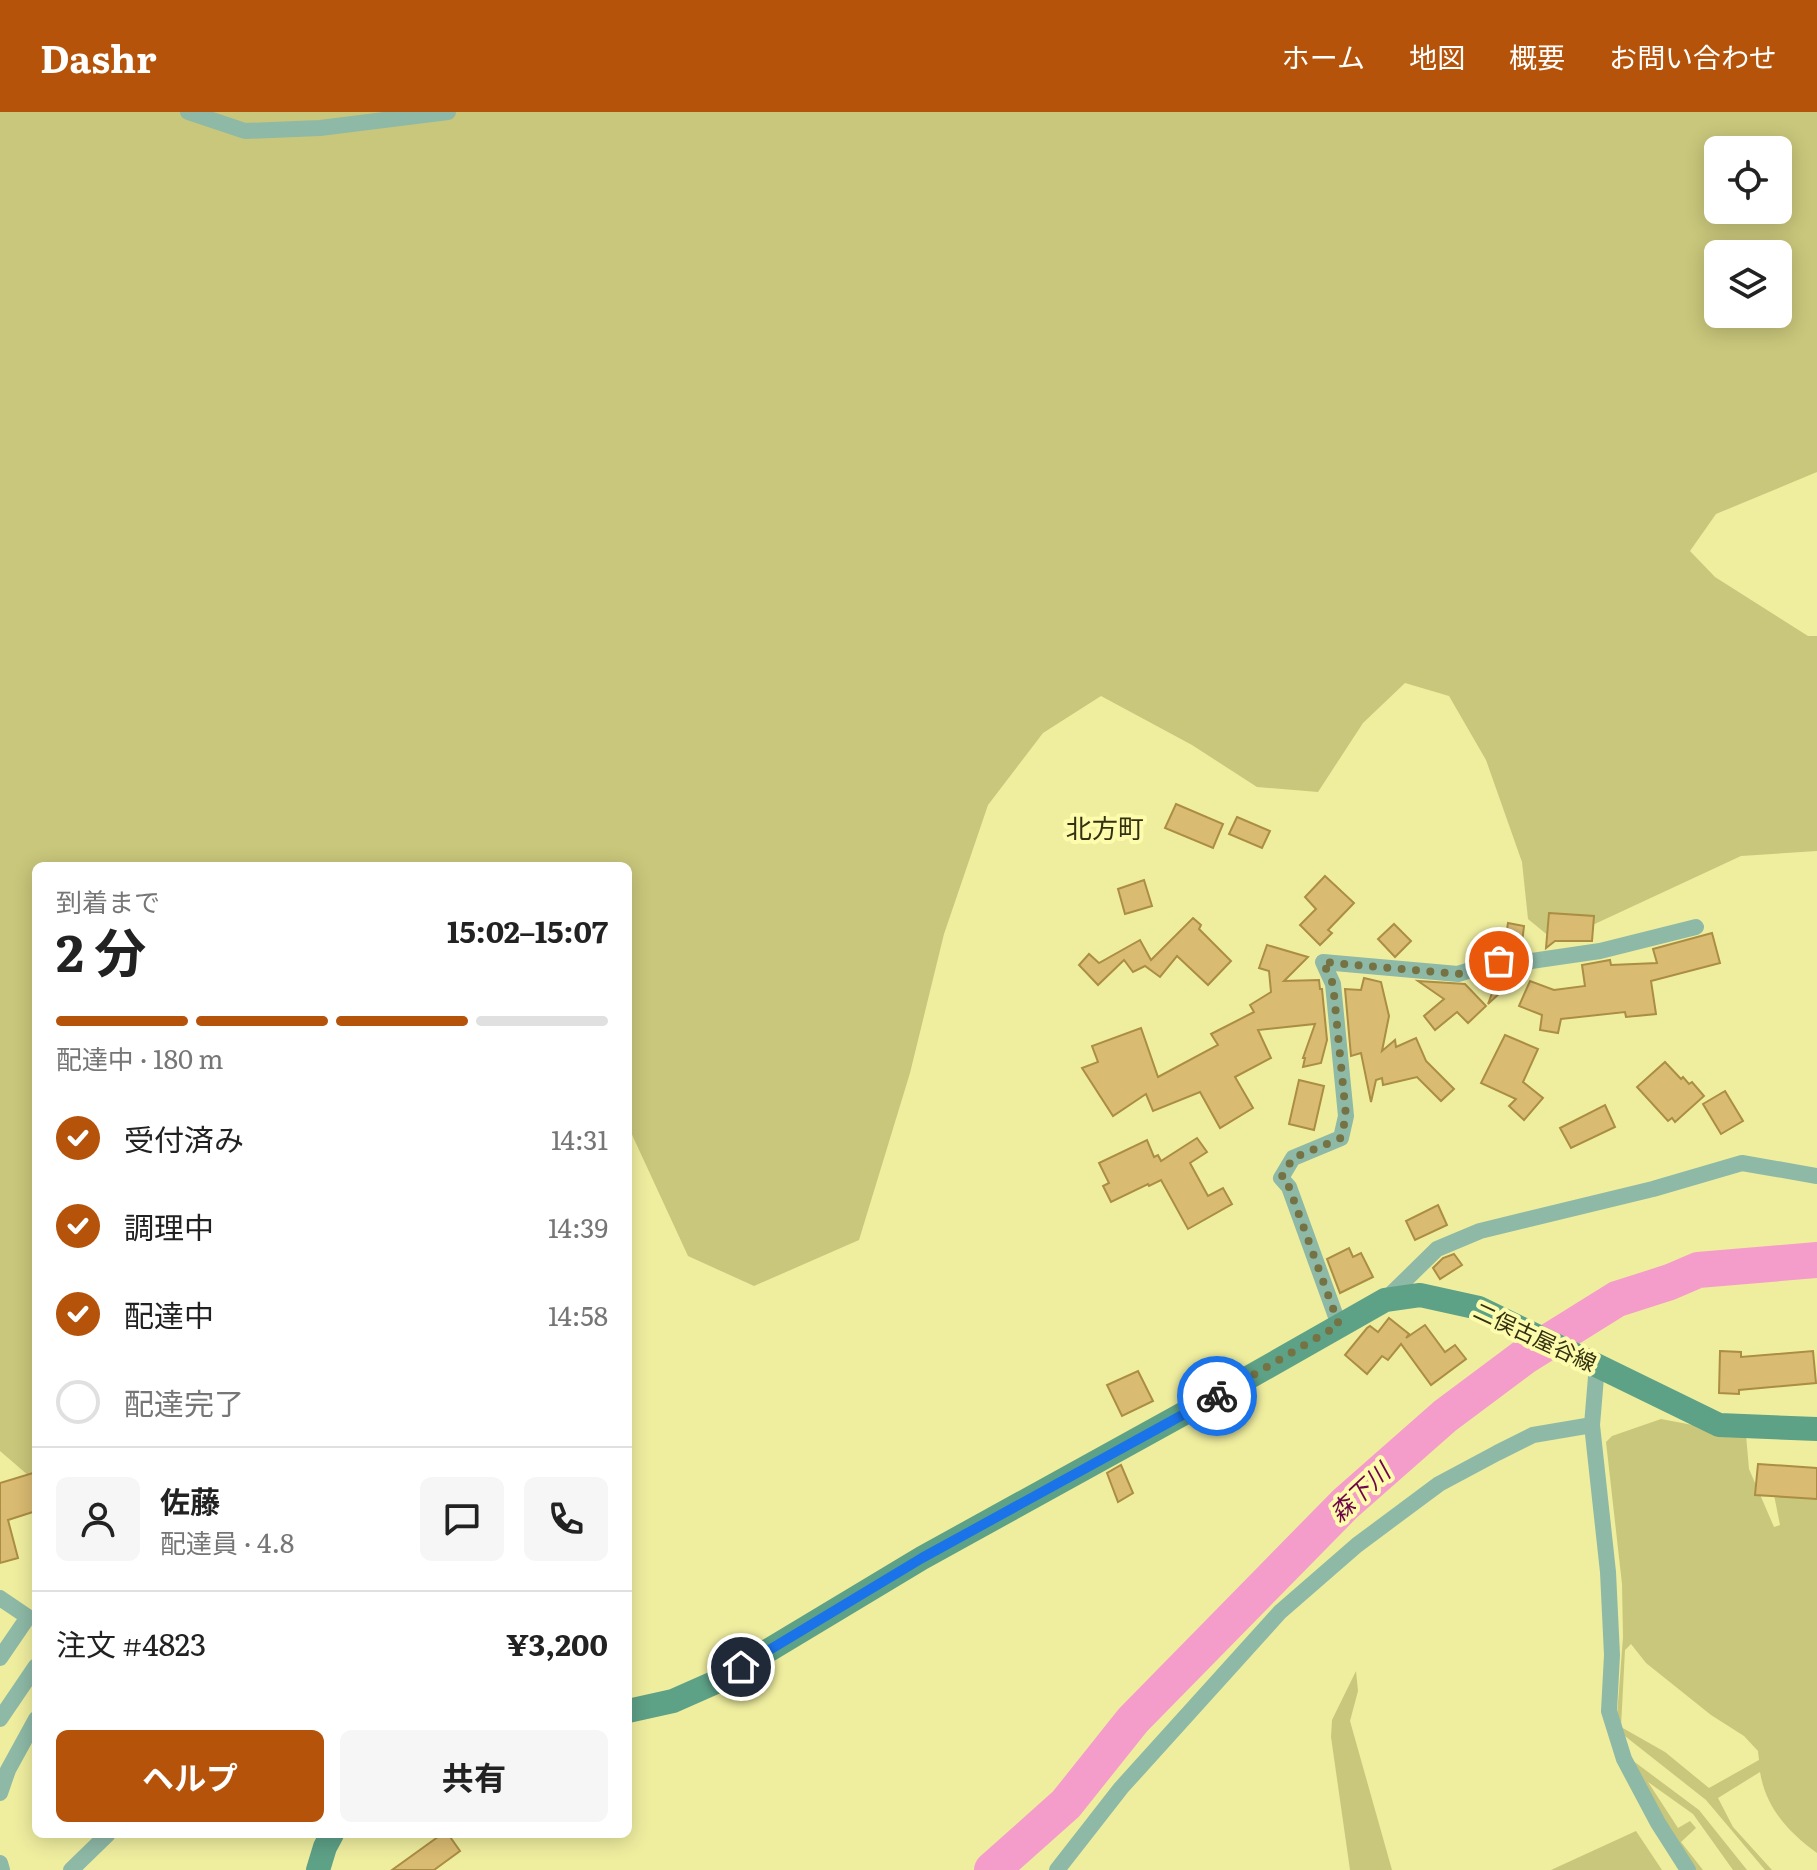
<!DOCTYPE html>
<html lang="ja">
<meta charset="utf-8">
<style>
body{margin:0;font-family:Literata,"Noto Sans JP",serif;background:#f6f6f6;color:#222;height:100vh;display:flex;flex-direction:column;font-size:30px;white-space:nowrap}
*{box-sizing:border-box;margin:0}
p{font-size:26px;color:#767676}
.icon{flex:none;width:44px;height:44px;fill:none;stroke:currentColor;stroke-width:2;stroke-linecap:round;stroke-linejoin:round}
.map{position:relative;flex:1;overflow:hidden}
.sheet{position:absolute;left:32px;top:750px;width:600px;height:976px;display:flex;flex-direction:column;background:#fff;border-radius:12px;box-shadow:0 4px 20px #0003}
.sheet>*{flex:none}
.fabs{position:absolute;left:1704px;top:24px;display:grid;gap:16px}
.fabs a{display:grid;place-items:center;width:88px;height:88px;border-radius:12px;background:#fff;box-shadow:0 4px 20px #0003;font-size:40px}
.pin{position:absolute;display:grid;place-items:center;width:68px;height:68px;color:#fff;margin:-34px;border:4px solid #fff;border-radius:50%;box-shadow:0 2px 8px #0007}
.courier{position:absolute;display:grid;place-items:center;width:80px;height:80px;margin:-40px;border:6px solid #1a73e8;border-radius:50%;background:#fff;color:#222;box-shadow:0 2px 10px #0007}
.overview em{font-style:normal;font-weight:700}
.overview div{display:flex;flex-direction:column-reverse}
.overview{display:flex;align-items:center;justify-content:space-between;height:136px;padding:0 24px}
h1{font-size:52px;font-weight:700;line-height:60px}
.bar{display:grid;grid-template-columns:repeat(4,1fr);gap:12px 8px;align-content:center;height:96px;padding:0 24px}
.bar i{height:10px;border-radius:6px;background:#e0e0e0}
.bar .active{background:#b45309}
.bar p{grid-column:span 4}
.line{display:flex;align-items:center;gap:20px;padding:0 24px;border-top:2px solid #e0e0e0}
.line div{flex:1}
.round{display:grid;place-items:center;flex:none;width:84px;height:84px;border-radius:12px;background:#f6f6f6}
ol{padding:0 24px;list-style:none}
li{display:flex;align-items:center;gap:24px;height:88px}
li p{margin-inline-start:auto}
li .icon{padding:8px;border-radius:50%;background:#b45309;color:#fff;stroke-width:4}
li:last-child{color:#767676}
li i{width:44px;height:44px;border:4px solid #e0e0e0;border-radius:50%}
.cta{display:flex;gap:16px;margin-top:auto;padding:16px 24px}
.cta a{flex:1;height:92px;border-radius:12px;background:#b45309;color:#fff;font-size:32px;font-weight:700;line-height:92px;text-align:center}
.cta a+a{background:#f6f6f6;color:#222}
header{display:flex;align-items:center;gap:48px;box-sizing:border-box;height:112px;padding:0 40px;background:#b45309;color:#fff}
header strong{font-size:38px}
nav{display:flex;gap:44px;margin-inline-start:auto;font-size:28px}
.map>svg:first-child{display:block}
.green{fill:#c9c77b;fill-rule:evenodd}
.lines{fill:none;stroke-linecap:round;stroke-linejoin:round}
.river{stroke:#f49dcb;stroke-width:36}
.building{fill:#dabb72;stroke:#ab8d44;stroke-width:2}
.minor{stroke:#8eb9a7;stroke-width:16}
.secondary{stroke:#5da187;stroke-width:24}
.done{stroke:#757343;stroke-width:8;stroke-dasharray:0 14.4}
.route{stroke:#1a73e8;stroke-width:10}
.labels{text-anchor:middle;stroke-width:8;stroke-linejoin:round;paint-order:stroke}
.street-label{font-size:22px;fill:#333111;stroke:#fdfbac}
.water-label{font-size:24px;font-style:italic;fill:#6e054c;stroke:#fdfbac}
.quarter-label{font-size:26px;fill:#333111;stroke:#fdfbac}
</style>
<header>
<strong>Dashr</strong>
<nav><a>ホーム</a><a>地図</a><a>概要</a><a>お問い合わせ</a></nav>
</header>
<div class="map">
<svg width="1817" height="1758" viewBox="0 0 1817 1758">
<rect width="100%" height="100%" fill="#efee9f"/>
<!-- green -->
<g class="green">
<path d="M0,0H1817V360L1716,402L1690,439L1715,465L1808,524H1817V739L1741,744L1556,830L1528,807L1522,750L1486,648L1449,584L1405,571L1363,611L1318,680L1257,675L1192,633L1101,584L1043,621L988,693L944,822L910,961L859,1128L754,1174L688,1144L628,1014V754H36V1370L0,1339ZM1718,38H1778V98H1718ZM1718,142H1778V202H1718Z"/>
<path d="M1661,1307L1746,1323L1749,1357L1774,1415L1780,1413L1774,1383L1817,1382V1741C1788,1720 1766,1696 1760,1660L1718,1686L1733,1715L1772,1758H1765L1706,1688L1616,1617L1623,1525L1622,1472L1606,1330L1612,1324ZM1631,1532L1646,1551L1711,1603L1744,1624L1758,1639L1759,1648L1709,1676L1665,1640L1621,1615L1625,1538Z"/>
<polygon points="1356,1559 1358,1579 1350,1609 1392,1758 1350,1758 1331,1625 1332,1608"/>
<polygon points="1628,1645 1699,1698 1747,1758 1733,1758 1693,1702 1648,1670 1678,1716 1690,1709 1696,1716 1681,1730 1703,1758 1693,1758"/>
<polygon points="1636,1719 1662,1758 1551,1758"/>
</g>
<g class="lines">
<!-- river -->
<polyline class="river" points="992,1758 1066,1692 1133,1608 1345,1392 1445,1304 1524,1245 1617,1187 1670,1170 1698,1158 1817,1148"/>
</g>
<!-- building -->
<g class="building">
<polygon points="1176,692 1223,712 1213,736 1165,716"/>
<polygon points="1237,705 1270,719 1262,736 1229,722"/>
<polygon points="1325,764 1354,791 1328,818 1332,821 1320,833 1300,813 1316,797 1305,785"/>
<polygon points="1144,768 1152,794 1125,802 1118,777"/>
<polygon points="1549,801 1594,804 1592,829 1555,829 1546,836"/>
<polygon points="1193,806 1201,813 1199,817 1231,849 1208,873 1177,844 1160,865 1145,854 1133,860 1124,848 1098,873 1079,853 1089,842 1099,851 1140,828 1151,848"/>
<polygon points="1508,811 1524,814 1521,839 1504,836"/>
<polygon points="1394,812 1411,829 1395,845 1378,827"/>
<polygon points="1712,821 1720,851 1651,869 1656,902 1626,905 1625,900 1561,907 1558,921 1540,918 1542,903 1519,894 1530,869 1554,878 1585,874 1582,853 1610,848 1611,853 1657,851 1653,837"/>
<polygon points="1267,833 1308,845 1284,869 1319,868 1320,877 1322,877 1327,928 1321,951 1303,955 1305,946 1303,946 1315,912 1258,918 1271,946 1235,965 1253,996 1220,1016 1200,980 1153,999 1146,982 1113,1004 1082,956 1098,950 1092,934 1141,916 1158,965 1218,933 1211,922 1254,900 1250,893 1271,880 1269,859 1259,856"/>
<polygon points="1500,860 1517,861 1516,866 1488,892"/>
<polygon points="1364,866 1381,870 1389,904 1382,939 1395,928 1396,935 1416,926 1426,949 1454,977 1441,989 1417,965 1383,973 1382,966 1376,968 1371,990 1361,941 1351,944 1345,877 1361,878"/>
<polygon points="1418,869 1465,872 1486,894 1468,911 1457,900 1435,918 1424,904 1444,887"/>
<polygon points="1505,923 1538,937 1523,970 1543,986 1524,1008 1509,994 1516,987 1481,971"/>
<polygon points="1665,950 1681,967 1683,965 1689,972 1692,970 1704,984 1675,1010 1672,1006 1668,1009 1637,975"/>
<polygon points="1299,968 1324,974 1314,1018 1289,1012"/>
<polygon points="1725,979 1743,1009 1721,1022 1703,992"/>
<polygon points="1605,993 1615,1015 1571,1036 1560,1016"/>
<polygon points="1197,1026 1207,1040 1190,1051 1208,1084 1223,1076 1232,1092 1188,1117 1161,1068 1149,1074 1148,1072 1111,1090 1103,1074 1109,1071 1099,1051 1147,1028 1154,1045 1158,1043 1161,1049"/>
<polygon points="1438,1093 1447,1113 1415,1128 1406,1109"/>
<polygon points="1349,1136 1353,1145 1361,1141 1373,1165 1340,1181 1327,1147"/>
<polygon points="1454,1142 1462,1153 1440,1167 1433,1156 1443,1146"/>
<polygon points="1389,1206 1409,1222 1406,1226 1425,1213 1445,1240 1455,1233 1466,1247 1431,1273 1401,1232 1388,1248 1382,1244 1367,1262 1345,1243 1367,1216 1370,1214 1378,1220"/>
<polygon points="1720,1239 1741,1240 1741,1245 1813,1239 1816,1271 1739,1278 1739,1282 1719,1281"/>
<polygon points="1138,1259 1153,1289 1122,1304 1107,1273"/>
<polygon points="1758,1352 1817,1356 1817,1387 1755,1383"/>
<polygon points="1121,1353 1133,1381 1118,1390 1107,1361"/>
<polygon points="33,1361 36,1370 36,1399 8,1408 18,1446 0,1451 0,1371"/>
<polygon points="442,1722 448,1722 460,1739 434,1758 392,1758"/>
</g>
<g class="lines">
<!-- minor -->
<g class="minor">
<polyline points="188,0 245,19 320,16 448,0"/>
<polyline points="1386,1187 1437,1137 1480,1119 1653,1077 1742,1051 1817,1064"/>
<polyline points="1339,1213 1289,1075 1281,1066 1293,1046 1341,1026 1346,1004 1333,872 1323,850 1458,862 1499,849 1524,850 1600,839 1696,815"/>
<polyline points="1597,1253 1592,1313 1608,1460 1612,1543 1609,1599 1624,1647 1658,1711 1688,1758"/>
<polyline points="0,1486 28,1505 0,1546"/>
<polyline points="0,1607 36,1554"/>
<polyline points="0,1681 8,1658 36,1607"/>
<polyline points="0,1751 2,1758"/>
<polyline points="71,1758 108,1722"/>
<polyline points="1057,1758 1121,1676 1280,1500 1357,1433 1439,1372 1497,1341 1533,1323 1592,1313"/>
</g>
<!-- secondary -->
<g class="secondary">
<polyline points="628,1599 673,1589 716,1570 922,1446 1239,1271 1385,1188 1420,1183 1479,1196 1719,1313 1817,1317"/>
<polyline points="318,1758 325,1735 332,1722"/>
</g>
</g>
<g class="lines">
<!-- done -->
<polyline class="done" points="1217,1284 1339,1213 1289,1075 1281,1066 1293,1046 1341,1026 1346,1004 1333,872 1323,850 1458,862 1499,849"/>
<!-- route -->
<polyline class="route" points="741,1555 922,1446 1217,1284"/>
</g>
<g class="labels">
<!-- street labels -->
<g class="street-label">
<text transform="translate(1535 1225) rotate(25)" y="8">二俣古屋谷線</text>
</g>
<!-- water labels -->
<g class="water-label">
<text transform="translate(1360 1381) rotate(-43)" y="8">森下川</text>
</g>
<!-- quarter labels -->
<g class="quarter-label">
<text x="1105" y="726">北方町</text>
</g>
</g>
</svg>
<div class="fabs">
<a><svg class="icon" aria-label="locate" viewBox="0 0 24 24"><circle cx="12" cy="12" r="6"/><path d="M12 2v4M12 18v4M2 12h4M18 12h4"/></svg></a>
<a><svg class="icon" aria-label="layers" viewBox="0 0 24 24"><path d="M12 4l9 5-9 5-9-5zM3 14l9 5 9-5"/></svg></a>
</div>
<div class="pin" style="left:1499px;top:849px;background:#ea580c"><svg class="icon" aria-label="bag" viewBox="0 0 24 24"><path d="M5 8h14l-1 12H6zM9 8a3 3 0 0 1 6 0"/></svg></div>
<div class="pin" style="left:741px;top:1555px;background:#1f2937"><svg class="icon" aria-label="home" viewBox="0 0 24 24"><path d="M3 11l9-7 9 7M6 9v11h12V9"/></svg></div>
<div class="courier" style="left:1217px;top:1284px"><svg class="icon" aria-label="bike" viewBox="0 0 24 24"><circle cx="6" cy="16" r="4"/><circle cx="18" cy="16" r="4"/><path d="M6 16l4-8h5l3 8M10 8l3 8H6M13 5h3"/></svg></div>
<section class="sheet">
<div class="overview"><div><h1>2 分</h1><p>到着まで</p></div><em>15:02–15:07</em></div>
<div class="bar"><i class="active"></i><i class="active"></i><i class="active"></i><i></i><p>配達中 · 180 m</p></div>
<ol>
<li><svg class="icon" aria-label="check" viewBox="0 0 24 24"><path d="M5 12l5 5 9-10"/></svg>受付済み<p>14:31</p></li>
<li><svg class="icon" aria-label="check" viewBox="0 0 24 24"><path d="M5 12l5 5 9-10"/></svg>調理中<p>14:39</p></li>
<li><svg class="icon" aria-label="check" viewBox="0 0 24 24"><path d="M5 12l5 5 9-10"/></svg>配達中<p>14:58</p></li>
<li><i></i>配達完了</li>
</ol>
<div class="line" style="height:144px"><a class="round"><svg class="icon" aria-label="person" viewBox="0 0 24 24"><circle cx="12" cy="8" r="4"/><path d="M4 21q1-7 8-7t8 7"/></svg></a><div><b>佐藤</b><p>配達員 · 4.8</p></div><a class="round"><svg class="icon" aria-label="chat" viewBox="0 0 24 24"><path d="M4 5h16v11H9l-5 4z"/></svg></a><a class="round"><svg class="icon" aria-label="phone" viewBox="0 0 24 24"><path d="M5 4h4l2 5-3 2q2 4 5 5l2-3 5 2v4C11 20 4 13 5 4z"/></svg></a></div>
<div class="line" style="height:104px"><div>注文 #4823</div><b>¥3,200</b></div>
<div class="cta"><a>ヘルプ</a><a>共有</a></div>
</section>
</div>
